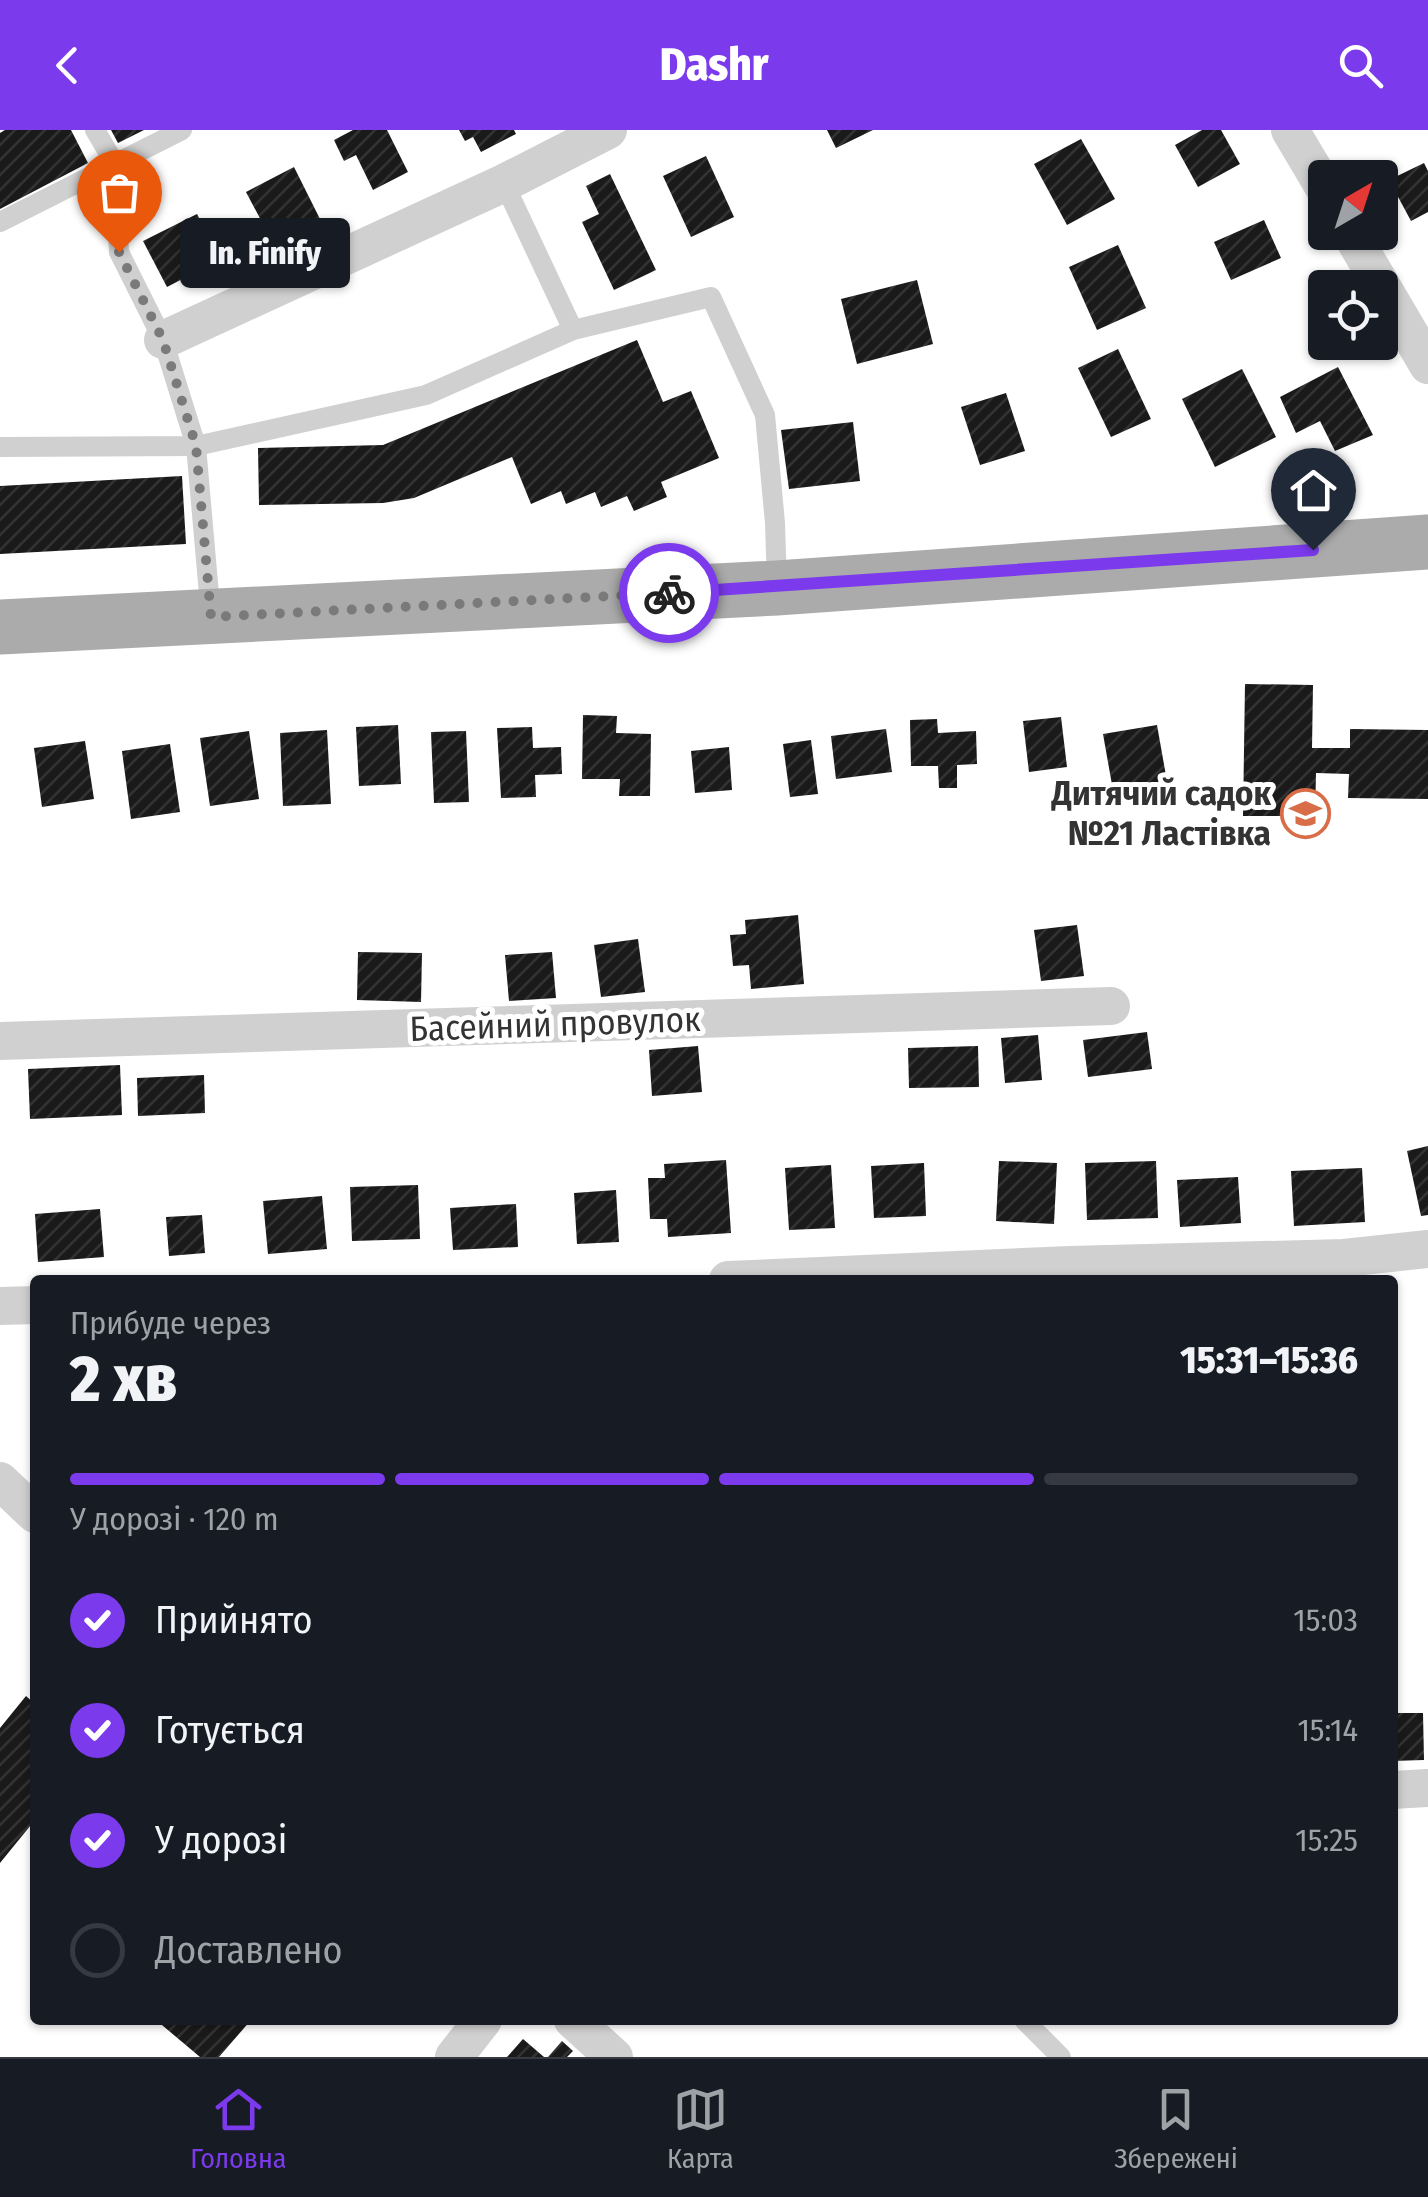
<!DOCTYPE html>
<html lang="uk">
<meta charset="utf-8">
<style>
body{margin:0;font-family:"Fira Sans Condensed",sans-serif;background:#20242c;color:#f1f3f6;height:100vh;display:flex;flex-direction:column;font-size:38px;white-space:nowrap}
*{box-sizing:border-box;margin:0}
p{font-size:32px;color:#9ea1a6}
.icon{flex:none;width:55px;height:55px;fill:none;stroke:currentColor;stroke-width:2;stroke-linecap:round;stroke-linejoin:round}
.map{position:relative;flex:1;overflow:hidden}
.drawer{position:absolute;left:30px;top:1145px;width:1368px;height:750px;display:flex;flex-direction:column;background:#171b24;border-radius:10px;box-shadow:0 2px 8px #0004}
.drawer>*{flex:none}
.needle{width:65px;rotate:39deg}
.fabs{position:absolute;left:1308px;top:30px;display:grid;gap:20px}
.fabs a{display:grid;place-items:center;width:90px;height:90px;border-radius:10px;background:#171b24;box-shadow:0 2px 8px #0004;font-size:50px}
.pin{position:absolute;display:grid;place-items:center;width:85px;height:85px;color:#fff;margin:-102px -42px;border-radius:50% 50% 50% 0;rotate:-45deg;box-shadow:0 0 10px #0007}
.pin .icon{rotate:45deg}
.courier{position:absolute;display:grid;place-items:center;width:100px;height:100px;margin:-50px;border:8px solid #7c3aed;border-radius:50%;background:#fff;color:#222;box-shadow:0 2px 12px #0007}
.bubble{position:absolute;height:70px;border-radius:10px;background:#171b24;box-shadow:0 2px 8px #0004;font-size:32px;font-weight:800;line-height:70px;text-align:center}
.headline em{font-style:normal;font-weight:800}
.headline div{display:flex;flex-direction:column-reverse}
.headline{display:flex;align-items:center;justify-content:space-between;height:170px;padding:0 40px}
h1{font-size:65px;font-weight:800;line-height:75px}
.bar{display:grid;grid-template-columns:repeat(4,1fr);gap:15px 10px;align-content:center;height:120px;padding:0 40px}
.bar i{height:12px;border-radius:8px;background:#363941}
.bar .on{background:#7c3aed}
.bar p{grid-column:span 4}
ol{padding:0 40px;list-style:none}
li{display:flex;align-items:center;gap:30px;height:110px}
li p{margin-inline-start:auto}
li .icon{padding:10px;border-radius:50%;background:#7c3aed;color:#fff;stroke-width:4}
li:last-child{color:#9ea1a6}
li i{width:55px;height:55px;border:5px solid #363941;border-radius:50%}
header{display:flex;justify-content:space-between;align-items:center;height:130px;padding:0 40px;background:#7c3aed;color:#fff;font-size:45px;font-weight:800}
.tabs{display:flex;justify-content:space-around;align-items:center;height:140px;border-top:2px solid #363941;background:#171b24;font-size:28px;color:#9ea1a6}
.tabs a{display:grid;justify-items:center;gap:5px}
.tabs .on{color:#7c3aed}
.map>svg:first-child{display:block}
.building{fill:url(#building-hatch)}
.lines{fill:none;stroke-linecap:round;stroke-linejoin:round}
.service{stroke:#d0d0d0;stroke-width:20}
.minor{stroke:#d0d0d0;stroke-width:38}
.primary{stroke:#ababab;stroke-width:55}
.done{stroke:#7a7a7a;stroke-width:10;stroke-dasharray:0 18}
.route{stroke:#7c3aed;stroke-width:12}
.labels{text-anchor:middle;stroke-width:10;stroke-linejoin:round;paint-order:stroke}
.poi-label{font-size:35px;font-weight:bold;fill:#333;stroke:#fff;text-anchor:end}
.street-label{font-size:35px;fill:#333;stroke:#fff}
</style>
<header><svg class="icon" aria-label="back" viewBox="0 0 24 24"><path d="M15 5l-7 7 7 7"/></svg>Dashr<svg class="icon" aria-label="search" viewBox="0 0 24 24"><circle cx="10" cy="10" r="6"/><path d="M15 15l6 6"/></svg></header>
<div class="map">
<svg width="1428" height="1927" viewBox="0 0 1428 1927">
<defs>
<pattern id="building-hatch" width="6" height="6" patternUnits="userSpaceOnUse" patternTransform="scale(2.5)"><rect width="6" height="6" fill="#1a1a1a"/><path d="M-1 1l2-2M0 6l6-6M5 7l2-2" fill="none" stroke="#333"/></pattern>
</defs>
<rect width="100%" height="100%" fill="#fff"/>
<!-- building -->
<g class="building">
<polygon points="5,0 71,0 88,33 0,79 0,3"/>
<polygon points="111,0 144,0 118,13"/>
<polygon points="353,0 387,0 408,42 373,60 356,25 344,31 334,10"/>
<polygon points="459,0 514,0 516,4 481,22 473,7 465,11"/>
<polygon points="827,0 873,0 836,18"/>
<polygon points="1202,0 1221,0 1240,34 1198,57 1175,15"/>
<polygon points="1081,9 1115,69 1067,95 1034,34"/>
<polygon points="706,26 734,87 691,107 663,46"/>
<polygon points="1424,33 1428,41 1428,82 1411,91 1389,50"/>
<polygon points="294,37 320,89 273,113 246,62"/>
<polygon points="610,44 656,140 614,160 582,92 599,84 586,56"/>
<polygon points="197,84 221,129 167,157 143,111"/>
<polygon points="1264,90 1281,128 1231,150 1214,112"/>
<polygon points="1118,115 1146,178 1097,200 1069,137"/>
<polygon points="917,150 933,214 857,234 841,169"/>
<polygon points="637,210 663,272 691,261 719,328 661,352 667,367 634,381 627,366 601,377 595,362 566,374 561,361 531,374 512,327 414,368 383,373 259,375 258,318 383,315"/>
<polygon points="1118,219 1151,289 1111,307 1078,238"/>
<polygon points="1338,237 1373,305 1335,321 1320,291 1296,303 1280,267"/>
<polygon points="1242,239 1276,307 1215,337 1182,269"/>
<polygon points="1006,263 1025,321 980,335 961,277"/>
<polygon points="853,292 860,351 789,359 781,300"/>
<polygon points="182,346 186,414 0,424 0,356"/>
<polygon points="1245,554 1313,555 1312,618 1350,618 1350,599 1428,600 1428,669 1348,668 1349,644 1316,643 1315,686 1243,686"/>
<polygon points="583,585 617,586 616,603 651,604 650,666 619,666 620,649 582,649"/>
<polygon points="1061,587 1067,637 1029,642 1023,591"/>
<polygon points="937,589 938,603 976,601 977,634 957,635 957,658 939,658 938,636 911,636 910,590"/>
<polygon points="398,595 401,654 359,656 356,597"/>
<polygon points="1157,595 1168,657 1114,666 1103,604"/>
<polygon points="532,597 533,618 561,617 562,644 535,645 536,667 501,668 497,598"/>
<polygon points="886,599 892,642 836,649 831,606"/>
<polygon points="327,600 331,674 283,676 280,603"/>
<polygon points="249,601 259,669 210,676 200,608"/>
<polygon points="466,601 469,672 434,673 431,602"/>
<polygon points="811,610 818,664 790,667 783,614"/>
<polygon points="85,611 94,669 42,677 34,618"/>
<polygon points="170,614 180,682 131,689 122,621"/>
<polygon points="729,617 732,660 695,663 691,621"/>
<polygon points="798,785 804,854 751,859 749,835 733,836 730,805 746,804 745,790"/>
<polygon points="1077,795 1084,846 1041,851 1034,800"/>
<polygon points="638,809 645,862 601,867 594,815"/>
<polygon points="358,822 422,823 421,872 357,870"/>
<polygon points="552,822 556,868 509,871 505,825"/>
<polygon points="1147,902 1152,939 1088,947 1083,910"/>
<polygon points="1038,905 1042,950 1005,953 1001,908"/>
<polygon points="698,916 702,962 652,966 649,920"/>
<polygon points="978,916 979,957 909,958 908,918"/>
<polygon points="120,935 122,985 30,989 28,939"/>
<polygon points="204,945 205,983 138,986 137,948"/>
<polygon points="1428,1016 1428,1085 1421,1086 1407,1021"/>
<polygon points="726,1030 731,1103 668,1107 667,1089 650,1089 648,1048 665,1048 664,1034"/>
<polygon points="999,1031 1057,1033 1054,1094 996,1091"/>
<polygon points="1156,1031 1158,1088 1087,1090 1085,1033"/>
<polygon points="924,1033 926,1086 874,1088 871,1036"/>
<polygon points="831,1035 835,1098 789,1100 785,1038"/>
<polygon points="1362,1038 1365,1092 1294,1096 1291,1041"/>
<polygon points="1238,1047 1241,1093 1180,1097 1177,1050"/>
<polygon points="418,1055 420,1109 352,1111 350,1057"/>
<polygon points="616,1060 619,1112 577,1114 574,1063"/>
<polygon points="322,1066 327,1119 268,1124 263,1071"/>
<polygon points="516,1074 518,1117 453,1120 450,1078"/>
<polygon points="100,1079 104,1127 38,1132 35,1084"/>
<polygon points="202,1085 205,1123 169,1126 166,1087"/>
<polygon points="26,1566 35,1574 35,1690 0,1733 0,1598"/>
<polygon points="1392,1583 1423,1583 1424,1630 1392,1631"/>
<polygon points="156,1890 251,1890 219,1927 200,1927"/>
<polygon points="523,1909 544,1927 507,1927"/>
<polygon points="562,1911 573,1921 567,1927 548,1927"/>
</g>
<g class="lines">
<!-- service -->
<g class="service">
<polyline points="95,0 115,34 119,122 163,210 196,316 211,487"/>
<polyline points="504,53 573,200"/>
<polyline points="0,92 182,0"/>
<polyline points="0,317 196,316 426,265 573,200 711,167 765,285 775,393 777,456"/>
<polyline points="1024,1890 1061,1927"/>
</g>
<!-- minor -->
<g class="minor">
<polyline points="1290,0 1325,59"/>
<polyline points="1350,102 1428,235"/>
<polyline points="163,210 504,53 608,0"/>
<polyline points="0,911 1111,876"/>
<polyline points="728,1150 1070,1135 1344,1128 1428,1119"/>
<polyline points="0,1176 35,1175"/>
<polyline points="0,1351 35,1384"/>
<polyline points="1392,1660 1428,1658"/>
<polyline points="573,1890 614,1927"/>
<polyline points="454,1927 483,1890"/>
</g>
<!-- primary -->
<polyline class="primary" points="0,497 777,458 1428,412"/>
</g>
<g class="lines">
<!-- done -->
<polyline class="done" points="119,122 163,210 196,316 211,487 669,463"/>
<!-- route -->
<polyline class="route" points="669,463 1313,420"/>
</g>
<!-- icons -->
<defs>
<symbol id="school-ring" viewBox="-11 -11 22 22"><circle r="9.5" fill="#fff" stroke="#d86d47" stroke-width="1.5"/><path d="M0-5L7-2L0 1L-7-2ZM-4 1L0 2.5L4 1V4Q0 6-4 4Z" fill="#d86d47"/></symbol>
</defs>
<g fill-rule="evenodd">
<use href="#school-ring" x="1278" y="656" width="55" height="55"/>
</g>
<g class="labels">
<!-- poi labels -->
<g class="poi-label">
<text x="1271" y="675">Дитячий садок<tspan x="1271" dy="40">№21 Ластівка</tspan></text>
</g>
<!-- street labels -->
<g class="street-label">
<text transform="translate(555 894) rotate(-2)" y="12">Басейний провулок</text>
</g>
</g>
</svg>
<div class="fabs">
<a><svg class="needle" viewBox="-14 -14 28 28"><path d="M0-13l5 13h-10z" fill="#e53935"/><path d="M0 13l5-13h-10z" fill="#9ea1a6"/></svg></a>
<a><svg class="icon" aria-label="locate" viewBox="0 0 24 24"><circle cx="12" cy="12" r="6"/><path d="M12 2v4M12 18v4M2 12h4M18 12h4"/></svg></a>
</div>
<div class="pin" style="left:119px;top:122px;background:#ea580c"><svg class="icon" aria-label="bag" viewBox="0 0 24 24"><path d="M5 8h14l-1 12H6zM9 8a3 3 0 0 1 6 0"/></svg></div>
<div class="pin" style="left:1313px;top:420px;background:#1f2937"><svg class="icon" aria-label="home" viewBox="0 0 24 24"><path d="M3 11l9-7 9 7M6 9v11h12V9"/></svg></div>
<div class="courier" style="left:669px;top:463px"><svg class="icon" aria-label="bike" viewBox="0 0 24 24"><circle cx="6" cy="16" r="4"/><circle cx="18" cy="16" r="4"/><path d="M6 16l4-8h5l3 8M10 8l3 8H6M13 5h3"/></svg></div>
<div class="bubble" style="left:180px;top:88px;width:170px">In. Finify</div>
<section class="drawer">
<div class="headline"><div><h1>2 хв</h1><p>Прибуде через</p></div><em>15:31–15:36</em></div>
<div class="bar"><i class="on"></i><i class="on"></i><i class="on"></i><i></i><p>У дорозі · 120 m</p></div>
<ol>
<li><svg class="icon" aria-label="check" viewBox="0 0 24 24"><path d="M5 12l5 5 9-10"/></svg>Прийнято<p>15:03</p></li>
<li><svg class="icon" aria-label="check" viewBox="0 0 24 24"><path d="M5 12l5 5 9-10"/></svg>Готується<p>15:14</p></li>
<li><svg class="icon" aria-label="check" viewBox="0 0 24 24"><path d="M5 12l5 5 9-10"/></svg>У дорозі<p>15:25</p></li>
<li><i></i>Доставлено</li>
</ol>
</section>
</div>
<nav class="tabs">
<a class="on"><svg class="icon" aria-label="home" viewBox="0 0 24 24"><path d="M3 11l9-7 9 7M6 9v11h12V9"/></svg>Головна</a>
<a><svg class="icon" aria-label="map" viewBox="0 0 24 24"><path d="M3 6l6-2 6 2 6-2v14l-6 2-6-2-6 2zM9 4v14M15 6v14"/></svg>Карта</a>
<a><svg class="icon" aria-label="saved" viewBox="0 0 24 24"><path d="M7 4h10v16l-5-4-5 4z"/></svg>Збережені</a>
</nav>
